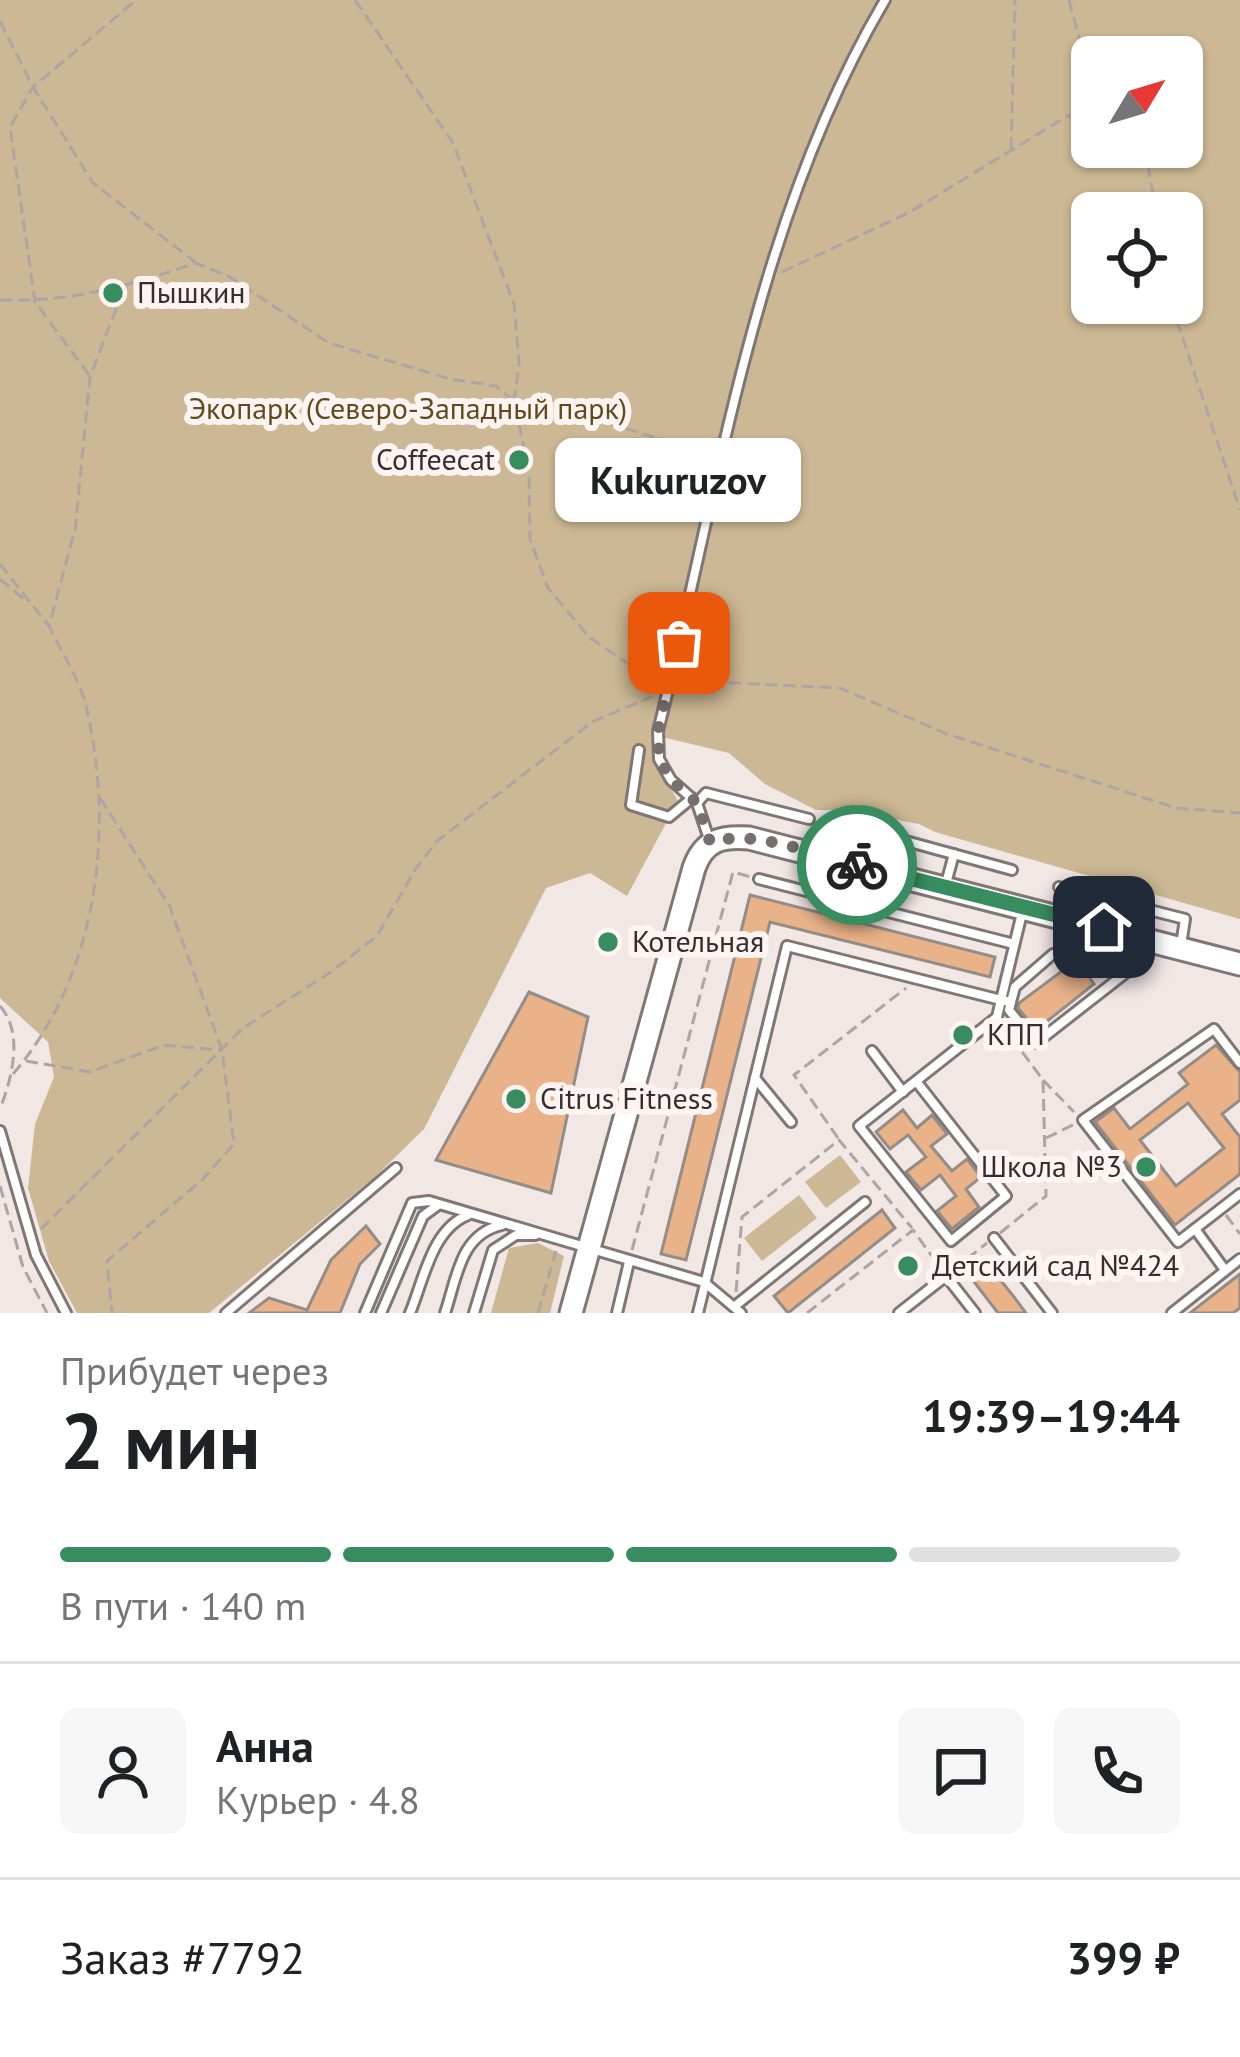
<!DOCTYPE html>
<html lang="ru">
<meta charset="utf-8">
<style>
body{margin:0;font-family:"PT Sans",sans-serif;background:#f6f6f6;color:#202124;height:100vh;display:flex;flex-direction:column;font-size:45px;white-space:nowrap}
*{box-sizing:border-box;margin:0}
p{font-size:39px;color:#757577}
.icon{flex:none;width:66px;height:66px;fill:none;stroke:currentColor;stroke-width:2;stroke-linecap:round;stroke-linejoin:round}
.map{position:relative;height:1313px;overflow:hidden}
.side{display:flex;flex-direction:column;background:#fff;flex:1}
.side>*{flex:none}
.needle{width:78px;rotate:52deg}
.fabs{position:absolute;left:1071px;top:36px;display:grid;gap:24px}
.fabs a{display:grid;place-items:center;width:132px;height:132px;border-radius:18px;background:#fff;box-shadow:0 3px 9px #0004;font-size:60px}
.pin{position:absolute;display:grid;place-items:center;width:102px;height:102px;color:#fff;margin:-51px;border-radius:24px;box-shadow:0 6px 18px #0006}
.courier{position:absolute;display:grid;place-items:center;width:120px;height:120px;margin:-60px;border:9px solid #388d60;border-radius:50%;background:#fff;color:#222;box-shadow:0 3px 15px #0007}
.bubble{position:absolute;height:84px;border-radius:18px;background:#fff;box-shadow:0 3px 9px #0004;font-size:39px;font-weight:800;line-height:84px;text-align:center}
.head em{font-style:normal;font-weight:800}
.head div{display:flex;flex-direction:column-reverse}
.head{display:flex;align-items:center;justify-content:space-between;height:204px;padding:0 60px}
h1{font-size:78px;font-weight:800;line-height:90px}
.bar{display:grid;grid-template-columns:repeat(4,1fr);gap:18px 12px;align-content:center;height:144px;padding:0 60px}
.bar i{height:15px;border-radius:9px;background:#e0e0e0}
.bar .current{background:#388d60}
.bar p{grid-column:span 4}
.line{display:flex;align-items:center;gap:30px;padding:0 60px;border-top:3px solid #e0e0e0}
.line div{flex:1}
.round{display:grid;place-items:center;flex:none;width:126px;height:126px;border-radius:18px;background:#f6f6f6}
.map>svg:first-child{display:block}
.green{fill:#ccb894;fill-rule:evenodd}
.building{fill:#e9b289;stroke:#948d87;stroke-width:3;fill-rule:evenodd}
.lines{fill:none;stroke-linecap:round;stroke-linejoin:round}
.lane-casing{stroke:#807775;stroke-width:14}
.secondary-casing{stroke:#807775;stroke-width:27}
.path{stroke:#aca5a3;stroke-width:3;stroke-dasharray:12 6;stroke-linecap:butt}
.lane{stroke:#fff;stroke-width:8}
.secondary{stroke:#fff;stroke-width:21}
.done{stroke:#766f6e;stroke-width:12;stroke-dasharray:0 21.6}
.route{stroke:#388d60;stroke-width:15}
.poi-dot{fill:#388d60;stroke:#fff4f2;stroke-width:4.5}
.labels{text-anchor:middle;stroke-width:12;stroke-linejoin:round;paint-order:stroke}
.poi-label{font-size:30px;fill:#332f2e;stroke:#fff4f2;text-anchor:start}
.park-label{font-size:30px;fill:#60491c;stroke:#fff4f2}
</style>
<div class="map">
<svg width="1240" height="1313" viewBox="0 0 1240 1313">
<rect width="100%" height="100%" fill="#f1e7e5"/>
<!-- green -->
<g class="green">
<path d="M0,0H1240V919L935,832L919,824L845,810H816L765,784L729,753L654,735L653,758L678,801L627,896L590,873L546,888L424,1129L376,1176L209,1313H77L49,1261L28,1188L35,1124L54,1077L48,1042L0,998ZM1092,57H1182V147H1092ZM1092,213H1182V303H1092Z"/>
<polygon points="840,1155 861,1182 826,1208 805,1182"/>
<polygon points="799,1195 817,1218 762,1261 744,1238"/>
<polygon points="538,1243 564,1256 550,1313 491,1313 509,1248"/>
</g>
<!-- building -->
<g class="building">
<polygon points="750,895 995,957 990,977 770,922 686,1260 661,1254"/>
<polygon points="1070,965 1083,968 1094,984 1036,1030 1018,1008 1019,1003"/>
<polygon points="529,992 588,1017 551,1193 436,1160"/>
<path d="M1216,1045L1240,1072V1100L1222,1114L1240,1137V1174L1175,1225L1095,1122L1114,1108L1130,1129L1188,1084L1179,1073ZM1188,1103L1224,1148L1176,1186L1140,1140Z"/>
<polygon points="903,1110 917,1128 932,1115 947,1134 931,1146 952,1171 967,1159 981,1177 966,1189 979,1207 952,1229 937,1211 956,1196 940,1175 921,1190 906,1172 926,1157 908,1135 890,1149 876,1132"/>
<polygon points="882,1210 895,1228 788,1313 774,1296"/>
<polygon points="366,1226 380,1244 360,1264 340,1313 249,1313 269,1298 307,1310 331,1260"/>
<polygon points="982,1257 1014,1297 1026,1313 998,1313 965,1270"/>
<polygon points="1240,1274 1240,1308 1233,1313 1190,1313"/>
</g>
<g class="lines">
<defs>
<g id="lane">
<polyline points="639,750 631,805 669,817 692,798"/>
<polyline points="697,803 706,793 809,819"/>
<polyline points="836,822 1012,870"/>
<path d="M710,842L697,803L671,780L659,759L658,731C720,484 754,222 885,0"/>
<polyline points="759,879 1014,944"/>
<polyline points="945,887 954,854"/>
<polyline points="1059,887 1185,919 1181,945"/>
<polyline points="1011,1002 1009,1010 1036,1043 1132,968 1144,940"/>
<polyline points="872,1051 903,1092"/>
<polyline points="1240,1063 1214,1029 1083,1120 1178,1242 1240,1194"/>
<polyline points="755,1078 791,1122"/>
<polyline points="916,1081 1006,1196 951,1241 859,1126 997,1017 1001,1000 1011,1002 1015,987 1053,954 1132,968"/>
<polyline points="0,1131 36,1255 66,1313"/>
<polyline points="1195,1229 1225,1270"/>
<polyline points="994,1238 1052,1313"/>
<polyline points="735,1306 865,1202"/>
<polyline points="226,1313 396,1168"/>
<polyline points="365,1313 412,1203 429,1201 704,1282 741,1313"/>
<polyline points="381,1313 423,1216 438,1205"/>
<path d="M410,1313C424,1279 432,1229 468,1215"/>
<path d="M445,1313C457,1278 460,1234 502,1225"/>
<polyline points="474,1313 493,1250 516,1235 535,1235"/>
<polyline points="617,1313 629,1262"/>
<polyline points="698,1313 787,946 1001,1000 1022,913"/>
<polyline points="899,1313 946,1276 975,1313"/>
<polyline points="1172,1313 1240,1259"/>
</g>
<path id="secondary" d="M571,1313L694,868C704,840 721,836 749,838L1240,964"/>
</defs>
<!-- lane casing -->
<use href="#lane" class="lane-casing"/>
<!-- secondary casing -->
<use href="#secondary" class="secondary-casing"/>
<!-- path -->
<g class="path">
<polyline points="355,0 453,143 514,304 519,363 514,401 598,420 709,454"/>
<polyline points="1069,0 1092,86"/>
<polyline points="0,21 33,87 93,183 195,262"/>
<polyline points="1145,147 1156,213"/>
<polyline points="1011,149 1015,0"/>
<polyline points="782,272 910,212 1069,115 1092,124"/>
<path d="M0,300C68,303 132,285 196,263L230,277L329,343L450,379L496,386L514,401L529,472L530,539L548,588L589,637L656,683"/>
<polyline points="1171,303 1240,510"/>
<polyline points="89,375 35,302 10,127 33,87 136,0"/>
<polyline points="0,564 48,625"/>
<polyline points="0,579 26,601"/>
<polyline points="676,688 715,682 840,688 947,734 1176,808 1240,813"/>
<polyline points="100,798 170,907 222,1050 234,1144 203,1179 107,1261 112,1313"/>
<path d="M0,1006C24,1033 12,1078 0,1109"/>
<polyline points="26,1061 90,1072 164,1045 220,1050"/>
<path d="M13,1074C97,976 115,833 87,710C81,681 61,652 49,626L75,530L90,377L124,288"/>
<polyline points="1043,1080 1074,1112"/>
<polyline points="838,1138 794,1075 906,988"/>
<polyline points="1046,1138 1075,1124"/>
<polyline points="0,1186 23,1267 47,1313"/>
<polyline points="1226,1215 1240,1234"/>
<polyline points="41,1229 243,1028 331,972 377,936 415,870 437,841 592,722 656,695"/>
<polyline points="1000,1233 1046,1196 1043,1080 1003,1026"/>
<polyline points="632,1250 733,872 751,877"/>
<polyline points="953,1270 987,1243"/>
<polyline points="736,1292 742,1217 839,1140 912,1228"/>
<polyline points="538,1313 556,1251"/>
<polyline points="807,1313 913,1230 942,1270"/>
</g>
<!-- lane -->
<use href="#lane" class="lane"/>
<!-- secondary -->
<use href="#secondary" class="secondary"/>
</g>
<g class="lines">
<!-- done -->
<path class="done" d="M679,643L658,730L659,759L671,780L697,803L710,842C756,829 812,854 857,865"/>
<!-- route -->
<polyline class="route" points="857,865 1104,927"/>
</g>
<!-- markers -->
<g class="poi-dot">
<circle cx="113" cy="293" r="12"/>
<circle cx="519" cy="460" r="12"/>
<circle cx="608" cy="942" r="12"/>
<circle cx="963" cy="1035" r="12"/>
<circle cx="516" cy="1099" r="12"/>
<circle cx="1146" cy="1167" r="12"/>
<circle cx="908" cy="1266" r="12"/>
</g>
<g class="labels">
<!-- poi labels -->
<g class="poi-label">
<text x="137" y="303">Пышкин</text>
<text x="495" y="470" text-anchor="end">Coffeecat</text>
<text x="632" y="952">Котельная</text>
<text x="987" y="1045">КПП</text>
<text x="540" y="1109">Citrus Fitness</text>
<text x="1122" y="1177" text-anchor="end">Школа №3</text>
<text x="932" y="1276">Детский сад №424</text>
</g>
<!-- park labels -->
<g class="park-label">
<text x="408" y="419">Экопарк (Северо-Западный парк)</text>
</g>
</g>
</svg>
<div class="fabs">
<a><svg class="needle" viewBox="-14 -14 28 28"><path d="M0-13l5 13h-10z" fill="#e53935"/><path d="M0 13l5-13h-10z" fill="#757577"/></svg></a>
<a><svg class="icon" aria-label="locate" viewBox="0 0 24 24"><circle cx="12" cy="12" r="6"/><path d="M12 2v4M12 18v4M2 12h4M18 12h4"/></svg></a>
</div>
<div class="pin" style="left:679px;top:643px;background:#ea580c"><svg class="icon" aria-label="bag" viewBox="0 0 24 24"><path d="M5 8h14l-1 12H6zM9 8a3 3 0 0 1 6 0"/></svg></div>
<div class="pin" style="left:1104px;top:927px;background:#1f2937"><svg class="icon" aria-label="home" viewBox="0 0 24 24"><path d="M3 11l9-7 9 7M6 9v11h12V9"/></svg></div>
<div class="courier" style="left:857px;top:865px"><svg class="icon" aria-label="bike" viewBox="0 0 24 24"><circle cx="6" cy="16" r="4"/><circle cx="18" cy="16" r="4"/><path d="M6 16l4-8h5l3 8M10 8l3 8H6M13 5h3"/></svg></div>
<div class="bubble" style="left:555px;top:438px;width:246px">Kukuruzov</div>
</div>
<section class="side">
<div class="head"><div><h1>2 мин</h1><p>Прибудет через</p></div><em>19:39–19:44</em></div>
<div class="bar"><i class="current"></i><i class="current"></i><i class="current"></i><i></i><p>В пути · 140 m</p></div>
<div class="line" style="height:216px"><a class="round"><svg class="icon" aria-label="person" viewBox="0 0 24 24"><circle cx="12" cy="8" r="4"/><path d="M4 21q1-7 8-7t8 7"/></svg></a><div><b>Анна</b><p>Курьер · 4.8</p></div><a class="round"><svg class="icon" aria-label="chat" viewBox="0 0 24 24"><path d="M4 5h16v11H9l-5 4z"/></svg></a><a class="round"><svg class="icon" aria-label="phone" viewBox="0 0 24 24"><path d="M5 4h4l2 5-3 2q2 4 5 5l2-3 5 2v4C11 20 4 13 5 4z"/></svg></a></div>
<div class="line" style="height:156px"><div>Заказ #7792</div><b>399 ₽</b></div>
</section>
